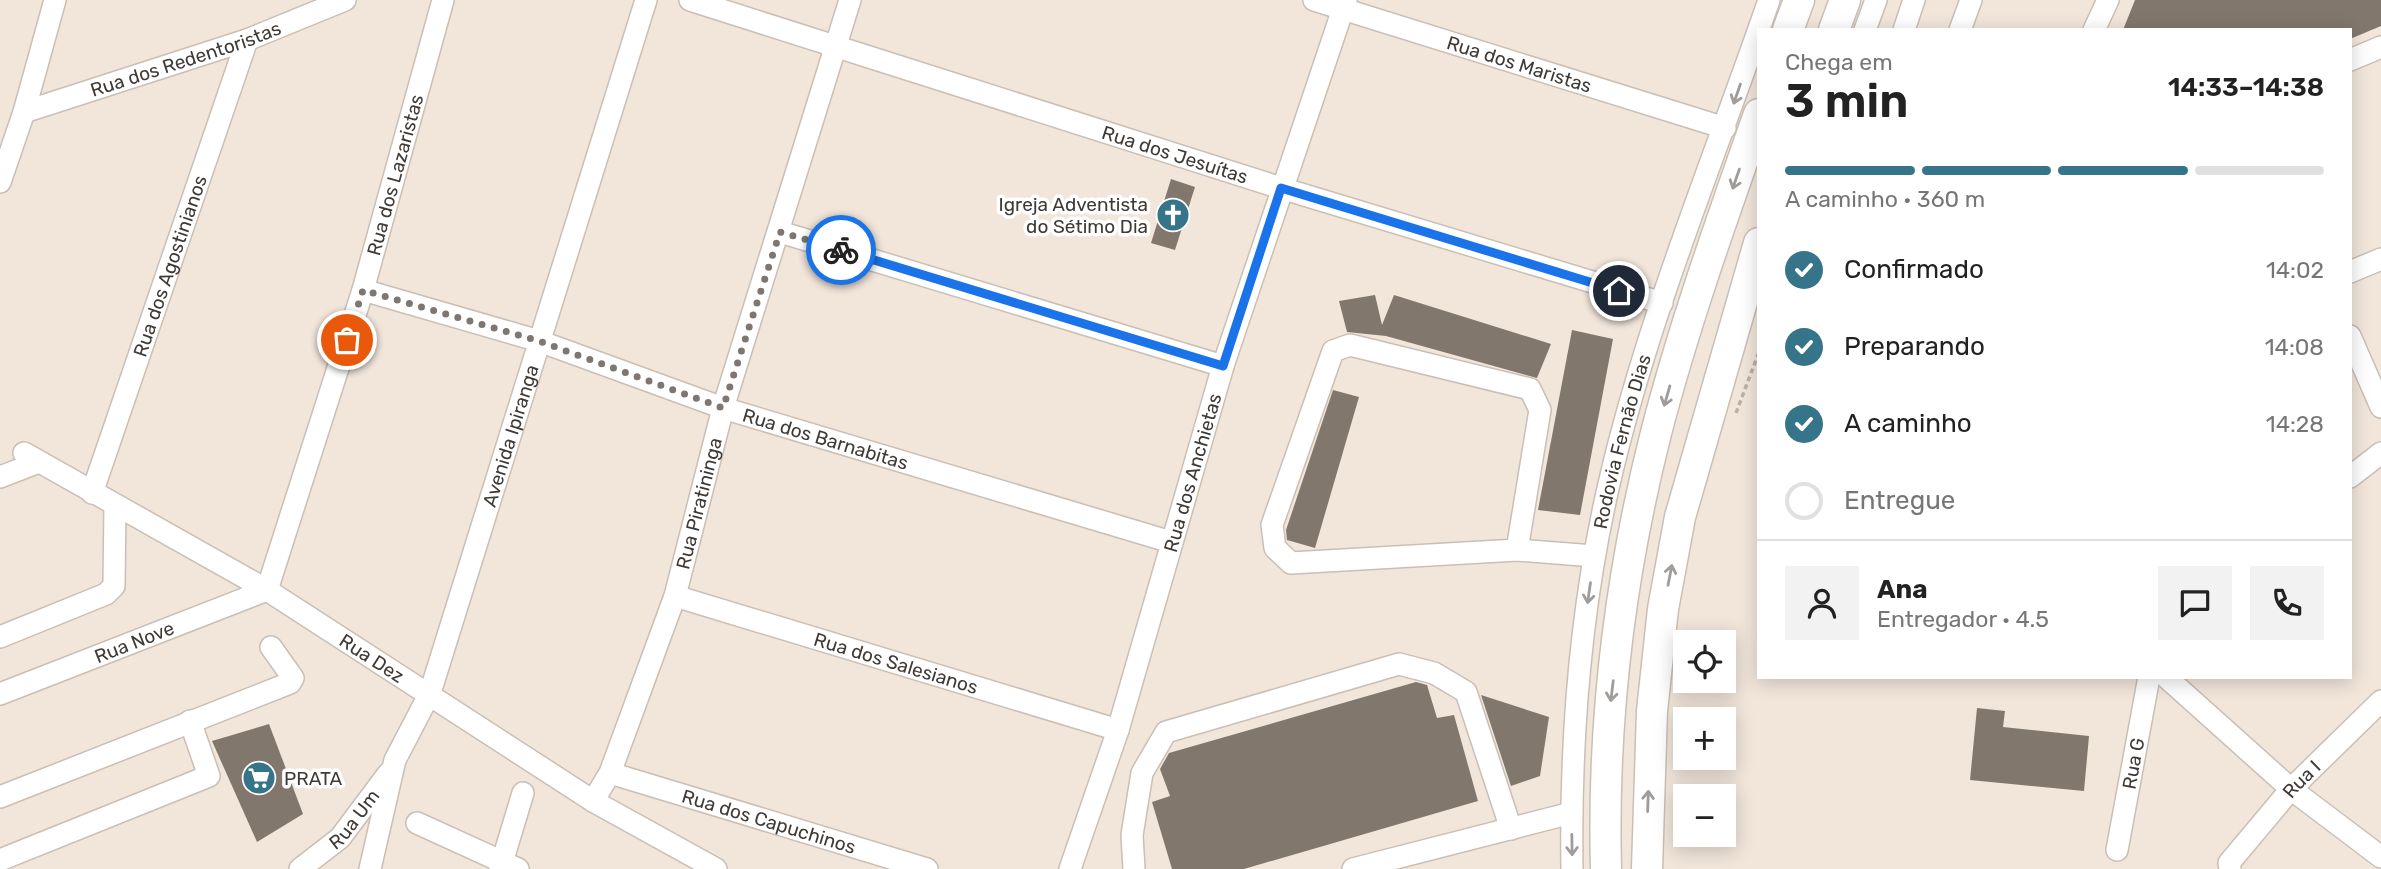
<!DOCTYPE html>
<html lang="pt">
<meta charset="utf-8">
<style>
body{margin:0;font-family:Rubik,sans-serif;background:#f2f2f2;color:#222;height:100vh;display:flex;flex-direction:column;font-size:26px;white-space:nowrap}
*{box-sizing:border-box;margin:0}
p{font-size:23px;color:#767676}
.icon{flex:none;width:38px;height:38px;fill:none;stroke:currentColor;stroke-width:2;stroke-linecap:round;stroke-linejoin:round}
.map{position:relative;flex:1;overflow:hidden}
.sheet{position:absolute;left:1757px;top:28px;width:595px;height:651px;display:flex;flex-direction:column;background:#fff;border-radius:0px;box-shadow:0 4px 18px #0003}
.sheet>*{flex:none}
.tools{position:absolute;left:1673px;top:630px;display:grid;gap:14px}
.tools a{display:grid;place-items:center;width:63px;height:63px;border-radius:0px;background:#fff;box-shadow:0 4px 18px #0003;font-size:35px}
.pin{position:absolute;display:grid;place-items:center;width:60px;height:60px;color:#fff;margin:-30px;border:4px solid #fff;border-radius:50%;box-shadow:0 2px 7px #0007}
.courier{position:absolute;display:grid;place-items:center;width:70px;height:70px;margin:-35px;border:5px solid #1a73e8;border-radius:50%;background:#fff;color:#222;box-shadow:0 2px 9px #0007}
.head em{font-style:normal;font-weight:600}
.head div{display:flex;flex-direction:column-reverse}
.head{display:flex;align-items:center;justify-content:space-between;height:119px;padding:0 28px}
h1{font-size:46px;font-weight:600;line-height:52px}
.bar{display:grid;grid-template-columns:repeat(4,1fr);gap:10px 7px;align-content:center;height:84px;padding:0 28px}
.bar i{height:9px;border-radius:5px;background:#e0e0e0}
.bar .selected{background:#357489}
.bar p{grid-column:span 4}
.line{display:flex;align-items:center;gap:18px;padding:0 28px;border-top:2px solid #e0e0e0}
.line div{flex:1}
.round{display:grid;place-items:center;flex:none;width:74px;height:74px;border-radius:0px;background:#f2f2f2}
ol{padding:0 28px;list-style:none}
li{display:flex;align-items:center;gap:21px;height:77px}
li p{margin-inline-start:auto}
li .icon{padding:7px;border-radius:50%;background:#357489;color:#fff;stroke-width:4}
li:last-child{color:#767676}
li i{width:38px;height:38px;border:4px solid #e0e0e0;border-radius:50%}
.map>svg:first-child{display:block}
.building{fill:#81776d}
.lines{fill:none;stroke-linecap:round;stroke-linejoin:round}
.minor-casing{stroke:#cabfb4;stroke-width:24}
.highway-casing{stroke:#cabfb4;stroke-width:33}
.path{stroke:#bbb1a8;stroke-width:3.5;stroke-dasharray:5 3.5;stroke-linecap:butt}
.minor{stroke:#fff;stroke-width:21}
.highway{stroke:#fff;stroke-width:30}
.oneway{stroke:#9f9c9a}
.done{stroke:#7e7670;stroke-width:7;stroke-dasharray:0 12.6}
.route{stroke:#1a73e8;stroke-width:9}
.labels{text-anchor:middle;stroke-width:7;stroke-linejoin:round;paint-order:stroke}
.street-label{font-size:19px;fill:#3f3a36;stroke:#fff}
.poi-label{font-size:19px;fill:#3f3a36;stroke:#fff;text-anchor:end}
</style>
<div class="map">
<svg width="2381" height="869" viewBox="0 0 2381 869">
<rect width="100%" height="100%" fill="#f2e6db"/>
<!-- building -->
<g class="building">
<polygon points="2135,0 2381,0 2381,26 2350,39 2350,30 2123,30"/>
<polygon points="1171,179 1195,187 1175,250 1151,243"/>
<polygon points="1375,295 1382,325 1394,295 1551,344 1537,378 1386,336 1347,332 1339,301"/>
<polygon points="1572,330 1613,339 1580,515 1538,510"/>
<polygon points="1333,390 1359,397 1315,548 1287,540 1286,530"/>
<polygon points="1416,682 1427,685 1437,718 1454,715 1478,801 1244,869 1172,869 1152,802 1170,796 1160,769 1169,753"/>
<polygon points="1481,695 1549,717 1540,776 1511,786"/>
<polygon points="1977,708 2005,711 2003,727 2089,736 2084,791 1970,780"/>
<polygon points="269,724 303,814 257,842 212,741"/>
</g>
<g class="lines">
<defs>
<g id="minor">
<path id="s1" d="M690,0L1281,188L1662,303"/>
<path id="s2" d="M1314,0L1725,128"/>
<polyline points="1865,30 1876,0"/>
<polyline points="1904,30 1914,0"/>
<polyline points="1960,30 1971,0"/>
<polyline points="2094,30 2108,0"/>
<polyline points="2350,60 2381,47"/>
<path id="s3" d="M24,112L247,40L345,0"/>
<polyline points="0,182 24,112 55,0"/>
<polyline points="780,232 1223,366"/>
<polyline points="2350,272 2381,259"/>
<path id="s4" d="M363,290L539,341L723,408L1171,542"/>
<polyline points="2350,336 2381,407"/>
<path id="s5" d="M24,453L267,590L593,801L716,869"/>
<polyline points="0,477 39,462"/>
<polyline points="2350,477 2381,453"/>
<path id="s6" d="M92,493L247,40"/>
<polyline points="1517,550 1540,410 1530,389 1350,345 1333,351 1272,525 1275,548 1291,563 1517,550 1594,556"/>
<path id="s7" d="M675,596L1118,730"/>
<polyline points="0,637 106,594 114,586 115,506"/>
<polyline points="2166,677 2291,789 2381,857"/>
<path id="s8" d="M0,694L267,590L363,290L443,0"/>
<path id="s9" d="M610,773L927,869"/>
<polyline points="0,797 290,683 293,678 271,647"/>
<path id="s10" d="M593,801L610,773L675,596L723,408L850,0"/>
<polyline points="417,823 518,869"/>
<path id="s11" d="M2117,850L2149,677"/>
<polyline points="0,860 209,776 190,721"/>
<path id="s12" d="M300,869L340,838L388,774"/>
<path id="s13" d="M370,869L395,760L430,693L646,0"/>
<polyline points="500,869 523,793"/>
<path id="s14" d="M1070,869L1118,730L1223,366L1346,0"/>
<polyline points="1134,869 1132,835 1142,773 1166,732 1399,664 1434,673 1466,692 1511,829"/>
<polyline points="1353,869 1571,813"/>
<path id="s15" d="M1572,869C1570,740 1580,610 1609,484C1647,319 1714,160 1769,0"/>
<path id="s16" d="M2230,869L2229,863L2291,789L2381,701"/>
</g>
<g id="highway">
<polyline points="1788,30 1799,0"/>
<polyline points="1834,30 1845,0"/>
<path d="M1606,869C1602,722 1620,575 1656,433C1684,325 1722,219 1759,114"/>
<polyline points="1647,869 1652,711 1663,609 1680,517 1759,243"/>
</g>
</defs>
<!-- minor casing -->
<use href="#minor" class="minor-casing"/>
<!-- highway casing -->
<use href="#highway" class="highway-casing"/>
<!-- path -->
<polyline class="path" points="1736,413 1759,352"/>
<!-- minor -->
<use href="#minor" class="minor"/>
<!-- highway -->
<use href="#highway" class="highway"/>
</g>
<!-- one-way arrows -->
<defs><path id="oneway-shaft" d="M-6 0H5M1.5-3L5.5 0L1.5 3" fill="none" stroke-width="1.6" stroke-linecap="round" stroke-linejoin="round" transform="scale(1.75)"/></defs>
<g class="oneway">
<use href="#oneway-shaft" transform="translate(1737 94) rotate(109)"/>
<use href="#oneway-shaft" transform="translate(1736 179) rotate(109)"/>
<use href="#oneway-shaft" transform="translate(1667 396) rotate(106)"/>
<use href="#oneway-shaft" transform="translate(1670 575) rotate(-79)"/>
<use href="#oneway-shaft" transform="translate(1589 593) rotate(98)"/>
<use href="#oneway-shaft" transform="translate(1612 691) rotate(97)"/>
<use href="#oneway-shaft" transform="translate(1648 801) rotate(-88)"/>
<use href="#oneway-shaft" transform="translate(1572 845) rotate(89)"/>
</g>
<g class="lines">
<!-- done -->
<polyline class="done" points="347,340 363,290 539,341 723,408 780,232 841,250"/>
<!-- route -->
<polyline class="route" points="841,250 1223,366 1281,188 1619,291"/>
</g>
<!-- icons -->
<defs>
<symbol id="church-disc" viewBox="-11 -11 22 22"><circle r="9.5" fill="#357489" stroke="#fff"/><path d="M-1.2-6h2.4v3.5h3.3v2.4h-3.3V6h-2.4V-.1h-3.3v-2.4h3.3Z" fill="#fff"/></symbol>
<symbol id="supermarket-disc" viewBox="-11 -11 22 22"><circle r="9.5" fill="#357489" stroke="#fff"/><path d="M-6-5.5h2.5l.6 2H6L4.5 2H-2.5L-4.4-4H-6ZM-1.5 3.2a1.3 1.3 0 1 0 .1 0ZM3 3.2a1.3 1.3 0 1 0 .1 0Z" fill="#fff"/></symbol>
</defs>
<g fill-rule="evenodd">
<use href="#church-disc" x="1154" y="196" width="38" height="38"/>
<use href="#supermarket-disc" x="240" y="759" width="38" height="38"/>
</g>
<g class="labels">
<!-- street labels -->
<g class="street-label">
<text dy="7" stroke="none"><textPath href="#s3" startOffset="170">Rua dos Redentoristas</textPath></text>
<text dy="7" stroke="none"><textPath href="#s2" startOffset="215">Rua dos Maristas</textPath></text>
<text dy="7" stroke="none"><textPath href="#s1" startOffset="509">Rua dos Jesuítas</textPath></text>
<text dy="7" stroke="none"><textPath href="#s8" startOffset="721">Rua dos Lazaristas</textPath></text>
<text dy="7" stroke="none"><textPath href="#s6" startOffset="240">Rua dos Agostinianos</textPath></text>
<text dy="7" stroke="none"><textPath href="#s13" startOffset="457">Avenida Ipiranga</textPath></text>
<text dy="7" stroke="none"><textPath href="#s4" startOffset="486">Rua dos Barnabitas</textPath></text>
<text dy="7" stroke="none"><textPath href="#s15" startOffset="432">Rodovia Fernão Dias</textPath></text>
<text dy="7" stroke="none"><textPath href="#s14" startOffset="415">Rua dos Anchietas</textPath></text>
<text dy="7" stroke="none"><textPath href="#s10" startOffset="317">Rua Piratininga</textPath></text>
<text dy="7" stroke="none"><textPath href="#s8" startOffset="144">Rua Nove</textPath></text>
<text dy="7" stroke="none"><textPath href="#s5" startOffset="404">Rua Dez</textPath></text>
<text dy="7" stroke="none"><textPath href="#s7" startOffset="231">Rua dos Salesianos</textPath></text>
<text dy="7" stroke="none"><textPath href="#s11" startOffset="88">Rua G</textPath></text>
<text dy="7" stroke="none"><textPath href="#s16" startOffset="117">Rua I</textPath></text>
<text dy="7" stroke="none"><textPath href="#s12" startOffset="74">Rua Um</textPath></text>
<text dy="7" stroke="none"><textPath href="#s9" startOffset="166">Rua dos Capuchinos</textPath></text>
</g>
<!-- poi labels -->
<g class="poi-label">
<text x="1148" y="211">Igreja Adventista<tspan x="1148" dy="22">do Sétimo Dia</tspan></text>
<text x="284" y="785" text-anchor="start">PRATA</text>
</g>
</g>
</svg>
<div class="tools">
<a><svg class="icon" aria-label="locate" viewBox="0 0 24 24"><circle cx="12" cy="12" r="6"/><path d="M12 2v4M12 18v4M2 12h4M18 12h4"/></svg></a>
<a>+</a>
<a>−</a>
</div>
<div class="pin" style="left:347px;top:340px;background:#ea580c"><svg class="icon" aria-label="bag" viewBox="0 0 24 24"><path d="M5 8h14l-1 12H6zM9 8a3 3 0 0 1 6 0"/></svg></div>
<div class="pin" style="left:1619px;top:291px;background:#1f2937"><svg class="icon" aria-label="home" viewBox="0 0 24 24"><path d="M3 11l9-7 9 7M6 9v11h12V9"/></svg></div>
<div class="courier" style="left:841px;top:250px"><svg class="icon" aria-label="bike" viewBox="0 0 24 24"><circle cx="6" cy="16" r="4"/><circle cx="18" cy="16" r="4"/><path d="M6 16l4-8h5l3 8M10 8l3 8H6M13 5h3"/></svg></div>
<section class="sheet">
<div class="head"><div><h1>3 min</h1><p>Chega em</p></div><em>14:33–14:38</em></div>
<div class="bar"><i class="selected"></i><i class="selected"></i><i class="selected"></i><i></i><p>A caminho · 360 m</p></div>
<ol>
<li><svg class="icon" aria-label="check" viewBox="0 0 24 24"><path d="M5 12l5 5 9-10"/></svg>Confirmado<p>14:02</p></li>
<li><svg class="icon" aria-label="check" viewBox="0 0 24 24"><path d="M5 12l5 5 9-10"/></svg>Preparando<p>14:08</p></li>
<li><svg class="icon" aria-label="check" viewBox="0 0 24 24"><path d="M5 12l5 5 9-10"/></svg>A caminho<p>14:28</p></li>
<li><i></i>Entregue</li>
</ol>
<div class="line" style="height:126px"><a class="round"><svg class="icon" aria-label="person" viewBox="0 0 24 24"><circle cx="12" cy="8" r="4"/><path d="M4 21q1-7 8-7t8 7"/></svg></a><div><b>Ana</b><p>Entregador · 4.5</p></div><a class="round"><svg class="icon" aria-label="chat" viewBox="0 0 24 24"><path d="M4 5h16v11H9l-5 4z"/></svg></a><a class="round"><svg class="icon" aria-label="phone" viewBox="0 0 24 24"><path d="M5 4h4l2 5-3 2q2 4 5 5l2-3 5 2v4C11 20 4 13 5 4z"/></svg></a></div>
</section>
</div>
